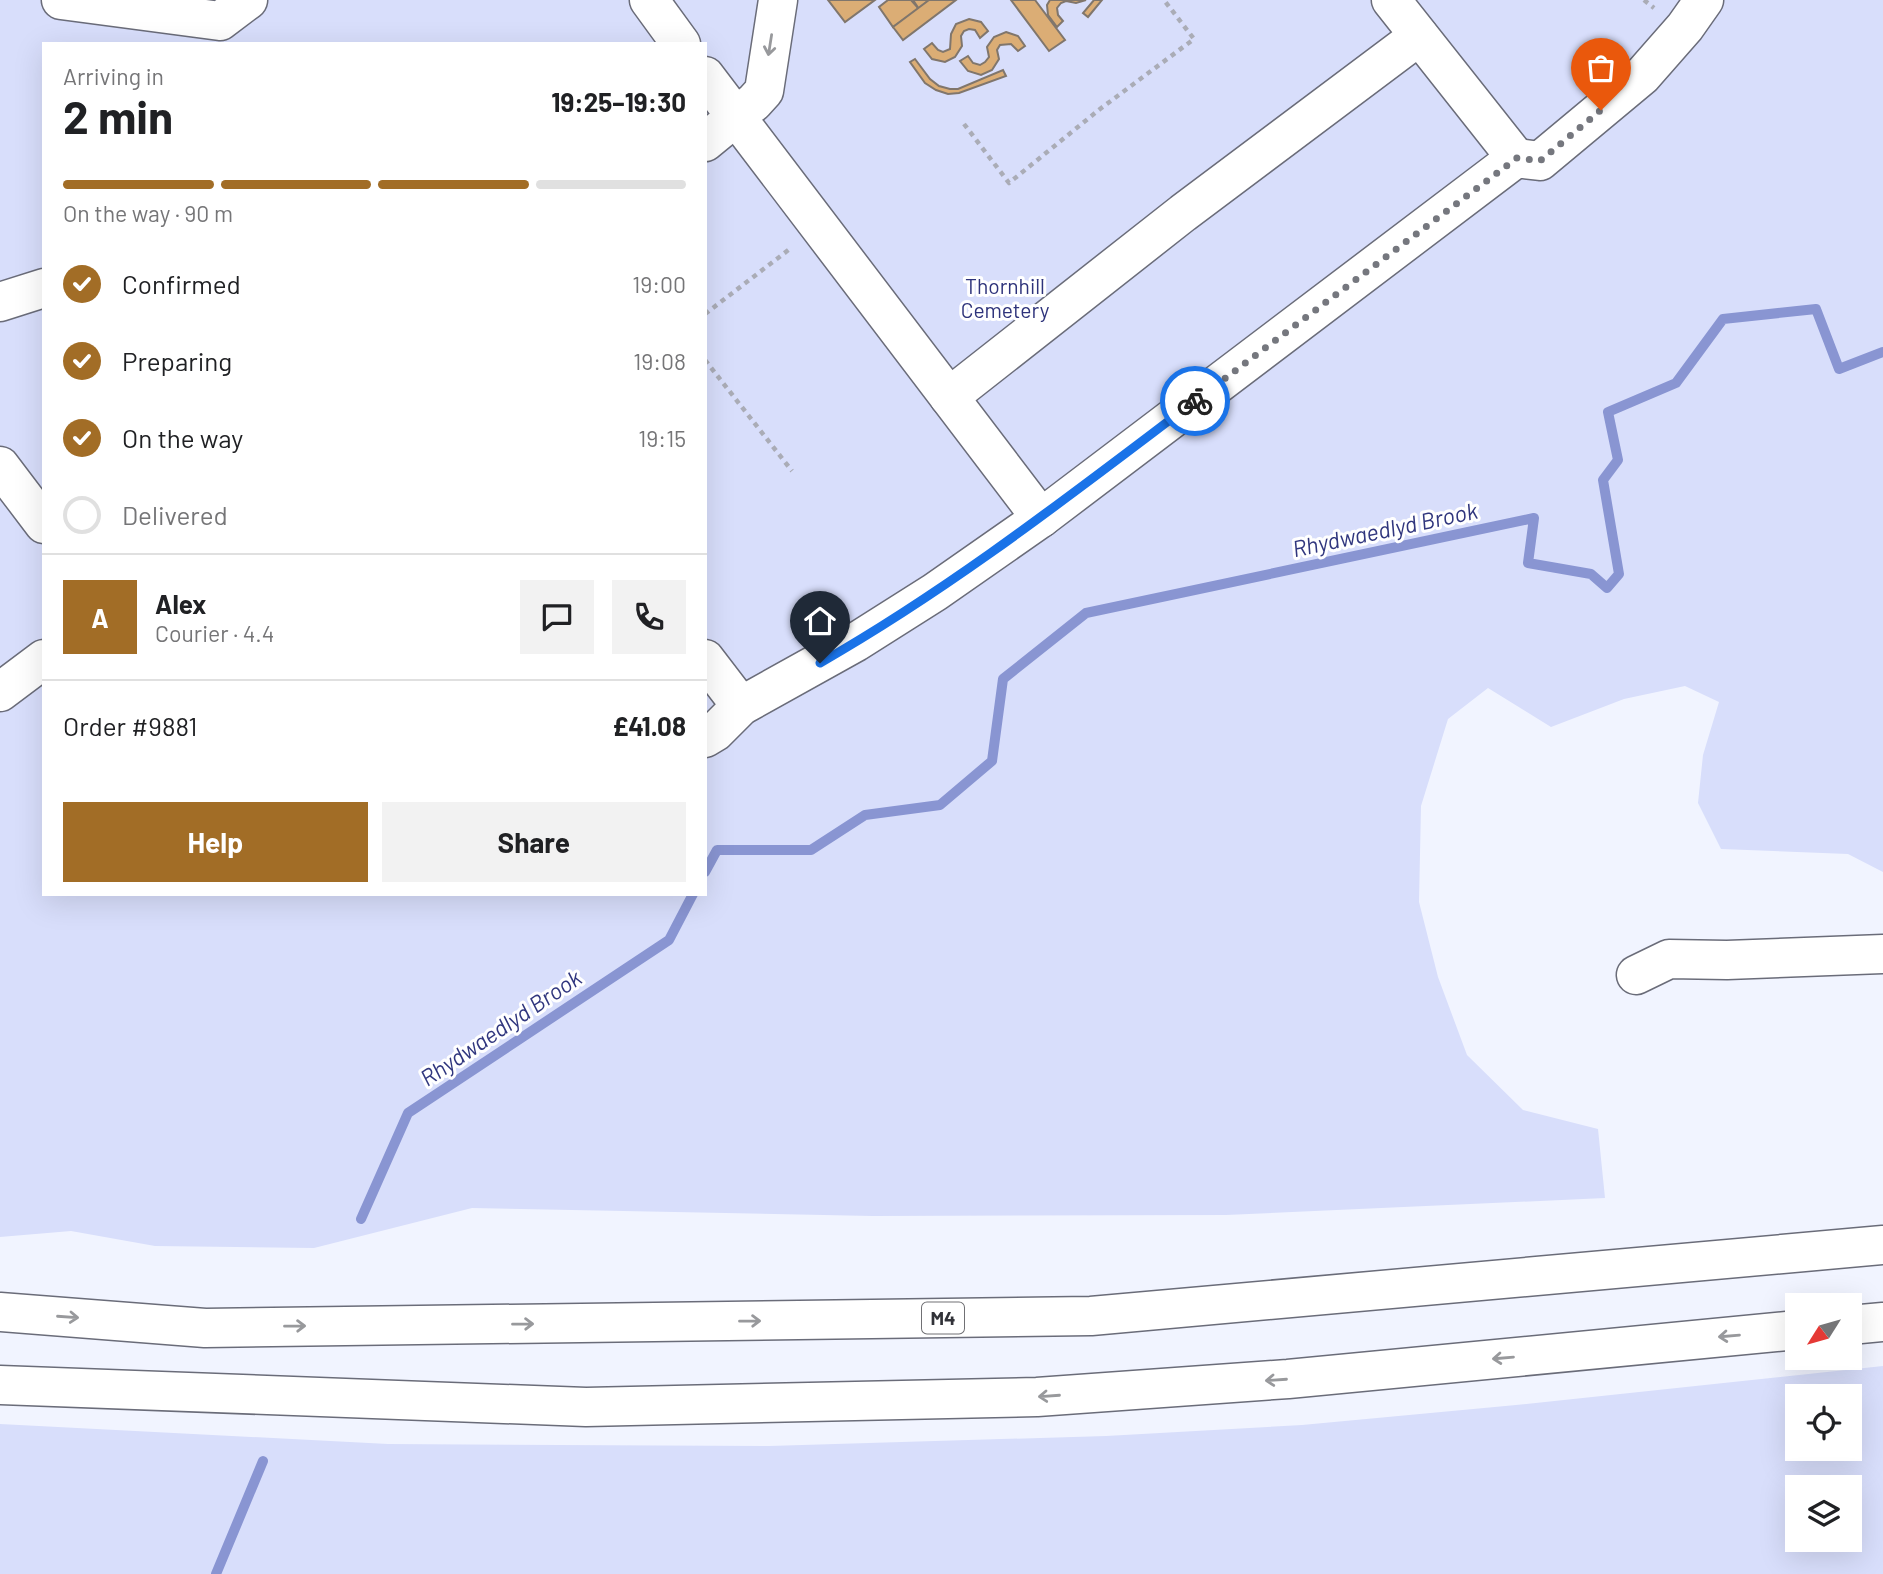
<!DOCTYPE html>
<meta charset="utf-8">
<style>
body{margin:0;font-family:Barlow,sans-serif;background:#f2f2f2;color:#202124;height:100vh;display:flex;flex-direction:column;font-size:26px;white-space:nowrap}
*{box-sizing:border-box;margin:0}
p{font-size:23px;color:#757577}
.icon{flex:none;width:38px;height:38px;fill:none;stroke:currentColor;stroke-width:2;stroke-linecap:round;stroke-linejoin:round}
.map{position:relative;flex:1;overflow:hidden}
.details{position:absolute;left:42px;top:42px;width:665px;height:854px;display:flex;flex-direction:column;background:#fff;border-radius:0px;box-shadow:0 7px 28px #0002}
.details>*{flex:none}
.needle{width:46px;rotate:233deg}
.tools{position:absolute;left:1785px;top:1293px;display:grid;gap:14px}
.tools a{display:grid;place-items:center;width:77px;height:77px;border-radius:0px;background:#fff;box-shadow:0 7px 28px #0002;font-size:35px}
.pin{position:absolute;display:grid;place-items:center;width:60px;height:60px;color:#fff;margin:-72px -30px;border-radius:50% 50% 50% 0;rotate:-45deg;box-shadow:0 0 7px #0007}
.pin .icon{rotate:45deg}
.courier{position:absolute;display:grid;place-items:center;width:70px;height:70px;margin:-35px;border:5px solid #1a73e8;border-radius:50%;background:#fff;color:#222;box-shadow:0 2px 9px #0007}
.headline em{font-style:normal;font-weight:700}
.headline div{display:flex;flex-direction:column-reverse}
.headline{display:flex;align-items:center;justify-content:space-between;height:119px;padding:0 21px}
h1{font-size:46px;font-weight:700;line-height:52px}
.bar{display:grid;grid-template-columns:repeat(4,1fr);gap:10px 7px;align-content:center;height:84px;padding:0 21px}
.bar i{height:9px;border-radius:5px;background:#e0e0e0}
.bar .on{background:#a26d26}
.bar p{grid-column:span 4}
.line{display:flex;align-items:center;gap:18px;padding:0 21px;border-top:2px solid #e0e0e0}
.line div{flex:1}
.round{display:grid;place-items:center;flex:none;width:74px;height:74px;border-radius:0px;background:#f2f2f2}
ol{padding:0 21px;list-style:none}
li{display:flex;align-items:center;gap:21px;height:77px}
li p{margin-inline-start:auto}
li .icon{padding:7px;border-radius:50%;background:#a26d26;color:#fff;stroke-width:4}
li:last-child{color:#757577}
li i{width:38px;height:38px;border:4px solid #e0e0e0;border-radius:50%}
.cta{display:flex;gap:14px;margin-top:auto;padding:14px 21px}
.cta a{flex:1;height:80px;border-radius:0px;background:#a26d26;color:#fff;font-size:28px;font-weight:700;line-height:80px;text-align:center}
.cta a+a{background:#f2f2f2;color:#202124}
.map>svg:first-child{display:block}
.green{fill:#d8defb;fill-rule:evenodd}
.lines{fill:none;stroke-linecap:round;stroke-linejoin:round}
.stream{stroke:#8995d2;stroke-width:10}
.building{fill:#dbad75;stroke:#80766c;stroke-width:2}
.minor-casing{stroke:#6a6c79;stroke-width:41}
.highway-casing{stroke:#6a6c79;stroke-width:41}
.path{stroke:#aaacb6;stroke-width:4.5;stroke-dasharray:5 5;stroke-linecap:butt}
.minor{stroke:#fff;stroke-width:38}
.highway{stroke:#fff;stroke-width:38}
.oneway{stroke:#98999c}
.done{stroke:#75777e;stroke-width:7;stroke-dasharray:0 12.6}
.route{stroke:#1a73e8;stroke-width:9}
.labels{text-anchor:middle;stroke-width:6;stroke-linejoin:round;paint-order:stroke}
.shield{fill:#fff;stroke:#707074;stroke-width:2}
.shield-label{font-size:19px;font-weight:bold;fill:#323339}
.park-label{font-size:21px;fill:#2e337b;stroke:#fff}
.water-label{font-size:23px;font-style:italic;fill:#30367e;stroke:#fff}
</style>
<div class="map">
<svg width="1883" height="1574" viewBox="0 0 1883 1574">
<rect width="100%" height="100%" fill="#f1f4ff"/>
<!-- green -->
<g class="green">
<path d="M0,0H1883V872L1848,854L1721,849L1698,803L1703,755L1719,702L1685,686L1624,699L1551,727L1488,688L1448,719L1421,806L1419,902L1438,977L1467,1055L1523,1110L1598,1129L1605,1198L1226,1215L873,1216L472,1208L314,1248L155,1246L71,1231L0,1237ZM44,44H705V894H44Z"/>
<path d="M1883,1366V1574H0V1424L388,1444L769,1446L1106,1436L1302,1425L1516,1405ZM1797,1396H1850V1449H1797ZM1797,1488H1850V1540H1797Z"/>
</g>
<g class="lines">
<!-- stream -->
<g class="stream">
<polyline points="705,872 717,850 811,850 865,815 940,805 992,761 1003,679 1086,613 1534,518 1528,563 1591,574 1607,588 1619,574 1603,480 1618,460 1608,412 1676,383 1723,319 1816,309 1839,369 1883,352"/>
<polyline points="361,1219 408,1113 669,940 693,894"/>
<polyline points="216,1574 263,1461"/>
</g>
</g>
<!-- building -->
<g class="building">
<polygon points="828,0 875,0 845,22"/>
<polygon points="888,0 911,0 919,9 893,27 879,7"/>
<polygon points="913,0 929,0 919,9"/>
<polygon points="929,0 956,0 903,40 893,27"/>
<polygon points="1011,0 1035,0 1065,40 1049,51"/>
<polygon points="1050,0 1086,0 1076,3 1066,1 1061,3 1057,8 1058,15 1063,21 1057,27 1048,15 1047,5"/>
<polygon points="1094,0 1102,0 1088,17 1083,13"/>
<polygon points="969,19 981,22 988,31 980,38 975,30 969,29 964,31 961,36 962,46 955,57 945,62 932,59 924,49 932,43 938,50 943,52 950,49 951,34 956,24"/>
<polygon points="1006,32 1018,36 1025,46 1018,51 1011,44 1000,45 997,50 999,59 992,70 981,75 968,71 960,61 968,56 973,63 980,65 985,62 989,57 987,47 994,37"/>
<polygon points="915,59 930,79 939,86 950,89 958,89 1003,70 1006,76 959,93 948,94 936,90 925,83 910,62"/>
</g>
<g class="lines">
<defs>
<g id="minor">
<polyline points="61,0 220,21 248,0"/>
<polyline points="649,0 681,44"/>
<polyline points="1391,0 1516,158"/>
<polyline points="705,76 1041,518"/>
<polyline points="705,142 754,102 764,91 778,0"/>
<polyline points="0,302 44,288"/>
<polyline points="949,397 1183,213 1419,36"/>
<polyline points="0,466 44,524"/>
<polyline points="705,659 741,706"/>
<polyline points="0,692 44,659"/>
<polyline points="705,738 715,732 741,706 856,642 935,592 1041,518 1516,158 1540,161 1642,76 1685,27 1704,0"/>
<polyline points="1636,975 1669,959 1727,960 1883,954"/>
</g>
<g id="highway">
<polyline points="0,1312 205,1328 1091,1316 1883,1245"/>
<polyline points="1850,1325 1883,1322"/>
<polyline points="0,1385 586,1407 1037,1397 1288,1379 1797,1330"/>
</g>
</defs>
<!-- minor casing -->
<use href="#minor" class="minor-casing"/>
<!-- highway casing -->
<use href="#highway" class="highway-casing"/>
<!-- path -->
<g class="path">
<polyline points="1644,0 1654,8"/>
<polyline points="964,124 1009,183 1100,109 1194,39 1164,0"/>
<polyline points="705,314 791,248"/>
<polyline points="705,360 792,471"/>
</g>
<!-- minor -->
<use href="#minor" class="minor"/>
<!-- highway -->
<use href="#highway" class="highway"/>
</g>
<!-- one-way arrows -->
<defs><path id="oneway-shaft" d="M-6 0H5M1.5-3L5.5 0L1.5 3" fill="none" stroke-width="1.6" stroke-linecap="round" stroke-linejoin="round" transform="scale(1.75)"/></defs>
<g class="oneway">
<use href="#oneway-shaft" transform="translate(770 45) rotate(99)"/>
<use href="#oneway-shaft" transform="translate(68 1317) rotate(4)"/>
<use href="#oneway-shaft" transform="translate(750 1321) rotate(-1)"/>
<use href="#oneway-shaft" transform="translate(523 1324) rotate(-1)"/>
<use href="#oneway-shaft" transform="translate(295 1326) rotate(-1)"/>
<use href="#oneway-shaft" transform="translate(1729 1336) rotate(175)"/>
<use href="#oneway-shaft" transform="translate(1503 1358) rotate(175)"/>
<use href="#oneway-shaft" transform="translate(1276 1380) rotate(176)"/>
<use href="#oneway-shaft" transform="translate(1049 1396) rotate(176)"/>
</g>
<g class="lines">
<!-- done -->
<polyline class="done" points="1195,401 1517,158 1540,161 1601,110"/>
<!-- route -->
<path class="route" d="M820,663C953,587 1073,493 1195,401"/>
</g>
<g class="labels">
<!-- shield labels -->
<rect class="shield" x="922" y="1302.5" width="42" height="31" rx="5"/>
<g class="shield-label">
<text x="943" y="1325">M4</text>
</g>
<!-- park labels -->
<g class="park-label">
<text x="1005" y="294">Thornhill<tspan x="1005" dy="24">Cemetery</tspan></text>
</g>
<!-- water labels -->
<g class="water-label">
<text transform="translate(1385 530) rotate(-12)" y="8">Rhydwaedlyd Brook</text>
<text transform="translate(501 1028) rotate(-34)" y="8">Rhydwaedlyd Brook</text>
</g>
</g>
</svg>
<div class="tools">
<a><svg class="needle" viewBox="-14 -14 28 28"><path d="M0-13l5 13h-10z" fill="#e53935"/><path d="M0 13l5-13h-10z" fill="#757577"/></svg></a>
<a><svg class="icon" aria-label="locate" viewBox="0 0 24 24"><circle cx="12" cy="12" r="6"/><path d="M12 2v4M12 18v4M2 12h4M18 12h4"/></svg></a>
<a><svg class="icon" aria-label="layers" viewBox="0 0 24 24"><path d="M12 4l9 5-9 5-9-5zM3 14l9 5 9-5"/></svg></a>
</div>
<div class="pin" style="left:1601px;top:110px;background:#ea580c"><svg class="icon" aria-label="bag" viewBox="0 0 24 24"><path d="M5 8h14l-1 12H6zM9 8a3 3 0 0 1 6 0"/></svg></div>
<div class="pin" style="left:820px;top:663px;background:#1f2937"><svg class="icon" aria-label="home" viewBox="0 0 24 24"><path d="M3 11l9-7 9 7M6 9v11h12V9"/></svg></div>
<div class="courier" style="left:1195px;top:401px"><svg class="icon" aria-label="bike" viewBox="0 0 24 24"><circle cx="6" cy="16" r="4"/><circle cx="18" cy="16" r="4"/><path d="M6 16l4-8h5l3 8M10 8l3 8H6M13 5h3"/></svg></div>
<section class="details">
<div class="headline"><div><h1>2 min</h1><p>Arriving in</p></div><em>19:25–19:30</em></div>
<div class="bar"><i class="on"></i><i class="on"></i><i class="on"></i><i></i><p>On the way · 90 m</p></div>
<ol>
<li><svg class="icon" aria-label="check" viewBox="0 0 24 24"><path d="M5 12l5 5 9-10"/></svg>Confirmed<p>19:00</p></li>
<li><svg class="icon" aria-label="check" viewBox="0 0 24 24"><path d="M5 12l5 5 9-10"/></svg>Preparing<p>19:08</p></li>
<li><svg class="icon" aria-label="check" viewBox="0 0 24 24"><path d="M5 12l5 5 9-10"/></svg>On the way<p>19:15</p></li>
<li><i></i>Delivered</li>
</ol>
<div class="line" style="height:126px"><b class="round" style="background:#a26d26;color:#fff">A</b><div><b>Alex</b><p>Courier · 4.4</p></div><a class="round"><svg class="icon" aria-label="chat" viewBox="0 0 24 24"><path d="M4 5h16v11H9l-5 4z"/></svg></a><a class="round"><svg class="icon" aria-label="phone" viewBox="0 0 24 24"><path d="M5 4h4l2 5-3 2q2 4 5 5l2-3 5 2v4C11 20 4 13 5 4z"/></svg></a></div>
<div class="line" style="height:91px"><div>Order #9881</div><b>£41.08</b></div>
<div class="cta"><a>Help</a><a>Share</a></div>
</section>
</div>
